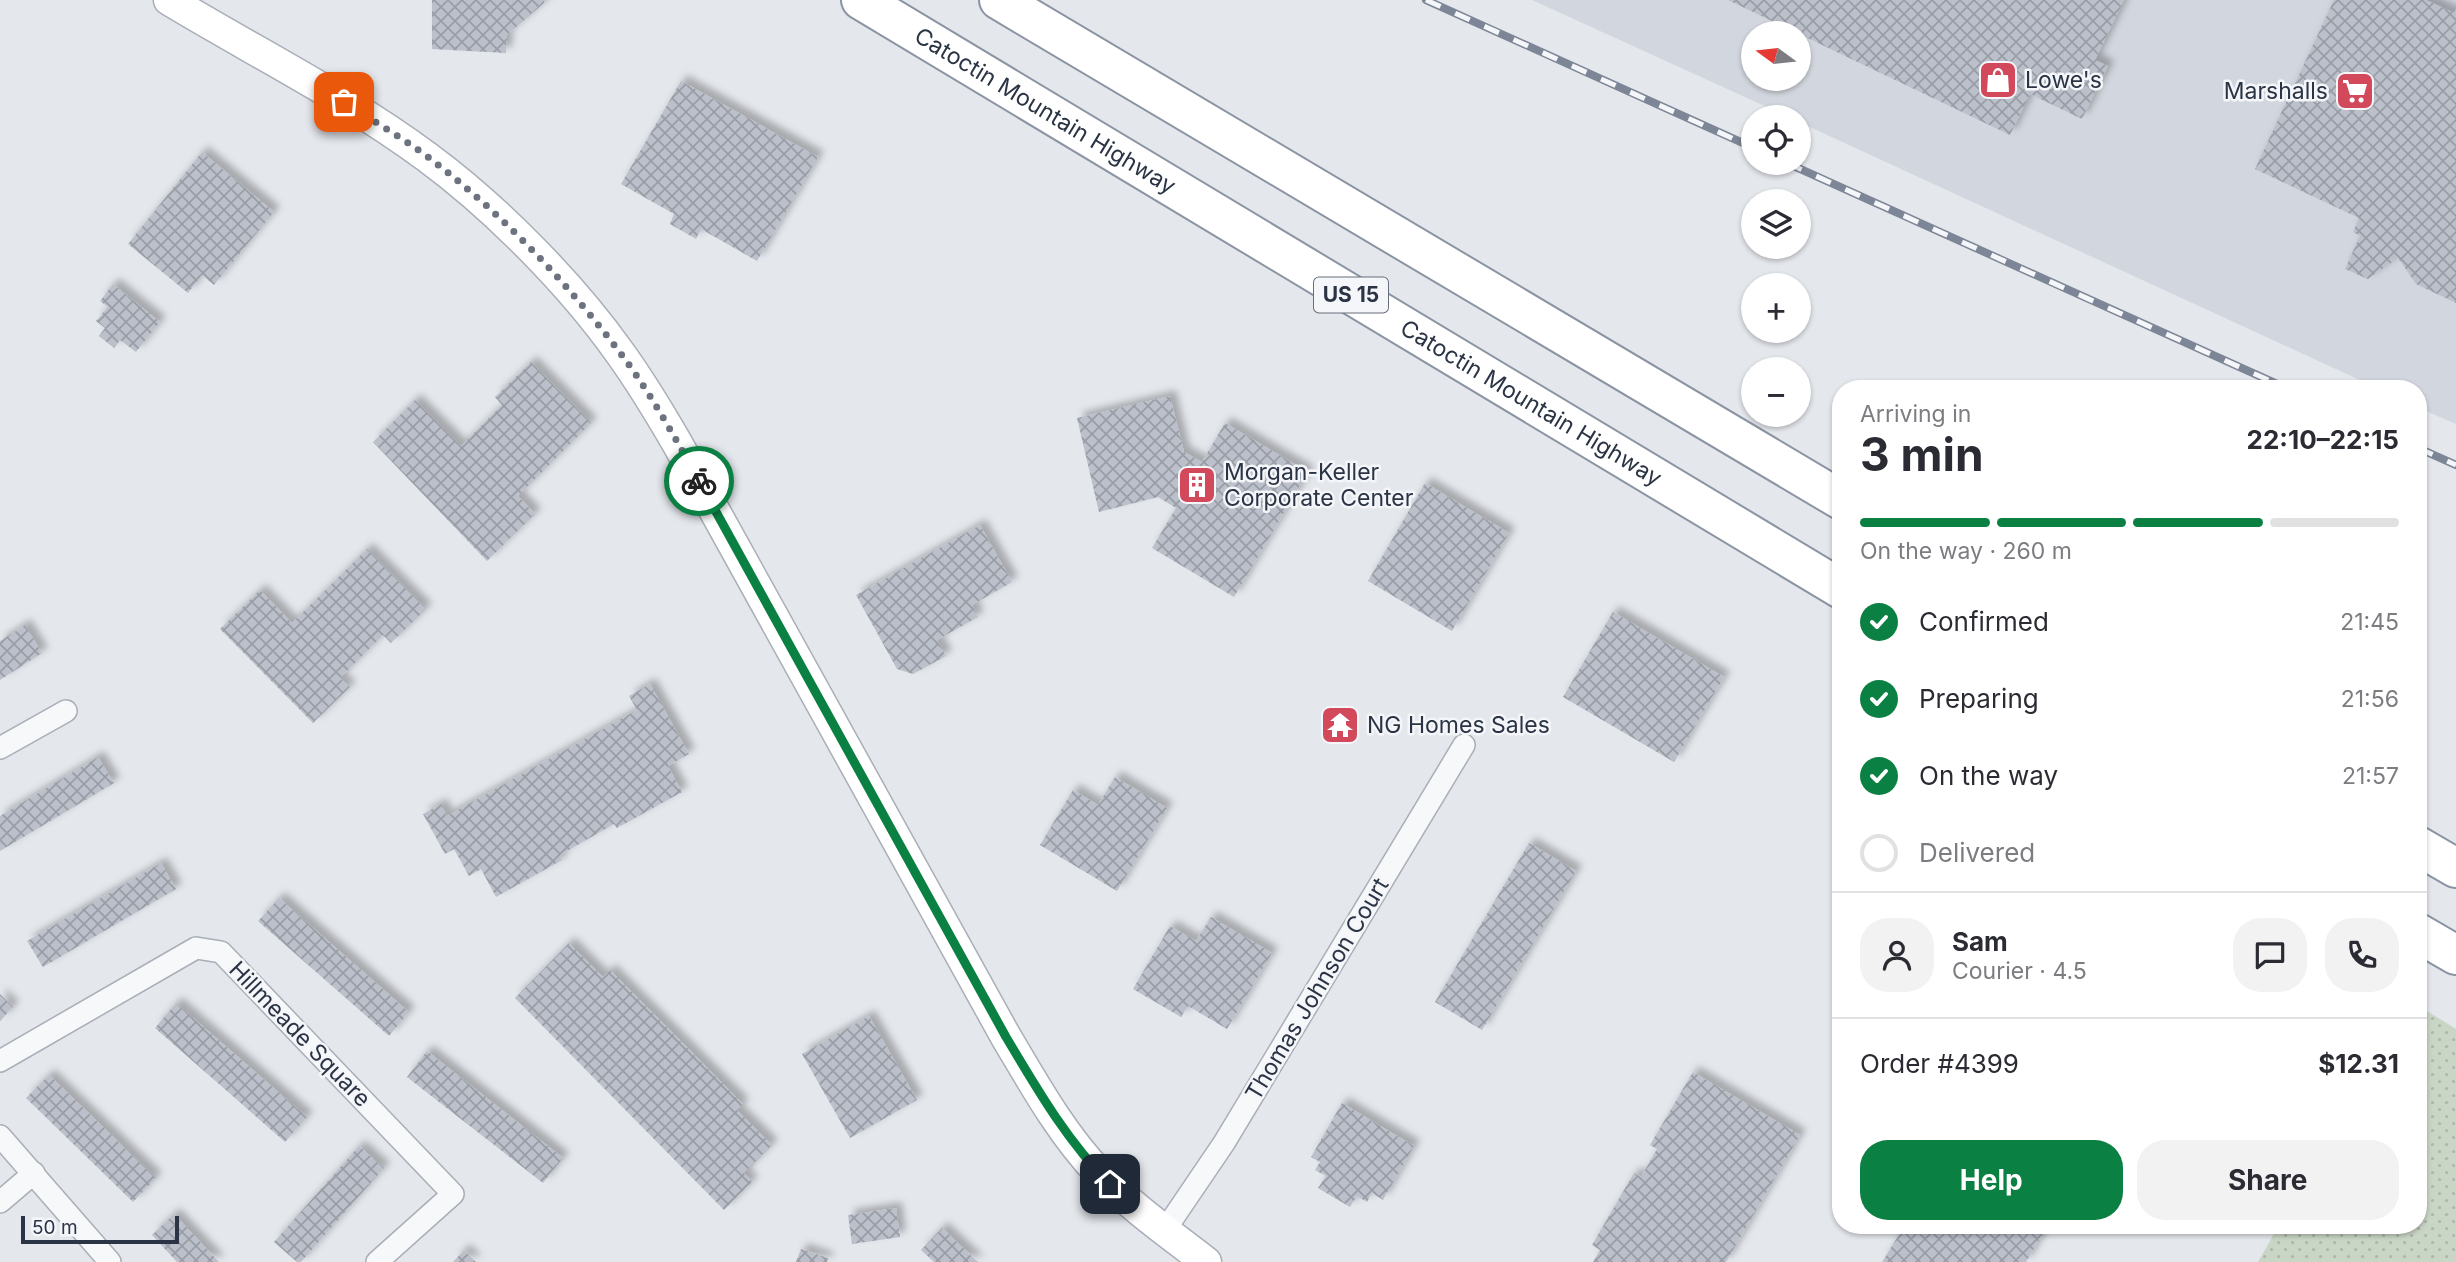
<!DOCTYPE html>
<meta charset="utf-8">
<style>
body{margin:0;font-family:Inter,sans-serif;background:#f2f2f3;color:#2b2b33;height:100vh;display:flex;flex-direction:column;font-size:26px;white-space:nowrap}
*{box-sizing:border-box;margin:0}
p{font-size:23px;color:#7c7c81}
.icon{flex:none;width:38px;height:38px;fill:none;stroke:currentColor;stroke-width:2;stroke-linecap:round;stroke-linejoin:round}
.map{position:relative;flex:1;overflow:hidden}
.drawer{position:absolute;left:1832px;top:380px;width:595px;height:854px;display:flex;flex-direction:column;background:#fff;border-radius:28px;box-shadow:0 2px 5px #0004}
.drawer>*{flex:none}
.needle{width:46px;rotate:285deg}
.fabs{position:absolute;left:1741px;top:21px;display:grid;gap:14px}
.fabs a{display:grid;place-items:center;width:70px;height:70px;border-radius:50%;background:#fff;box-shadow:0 2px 5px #0004;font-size:35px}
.scale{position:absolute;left:21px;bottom:18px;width:158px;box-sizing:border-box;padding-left:7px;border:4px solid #2b3445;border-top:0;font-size:19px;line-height:24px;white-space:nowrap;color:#2b3445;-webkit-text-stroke:5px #f4f6f9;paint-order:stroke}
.pin{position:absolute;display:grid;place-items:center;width:60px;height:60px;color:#fff;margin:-30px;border-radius:14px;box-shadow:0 4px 10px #0006}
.courier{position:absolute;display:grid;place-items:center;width:70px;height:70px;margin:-35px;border:5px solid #0b8043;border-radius:50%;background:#fff;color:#222;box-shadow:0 2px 9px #0007}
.headline em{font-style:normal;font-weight:700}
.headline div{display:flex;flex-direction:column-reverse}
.headline{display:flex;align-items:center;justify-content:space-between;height:119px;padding:0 28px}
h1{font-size:46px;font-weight:700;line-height:52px}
.bar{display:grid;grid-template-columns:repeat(4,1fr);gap:10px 7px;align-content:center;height:84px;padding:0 28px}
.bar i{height:9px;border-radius:5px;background:#e1e1e2}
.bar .selected{background:#0b8043}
.bar p{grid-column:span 4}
.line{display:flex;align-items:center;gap:18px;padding:0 28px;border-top:2px solid #e1e1e2}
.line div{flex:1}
.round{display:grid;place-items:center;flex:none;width:74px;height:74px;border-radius:28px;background:#f2f2f3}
ol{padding:0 28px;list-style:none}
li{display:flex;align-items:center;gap:21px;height:77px}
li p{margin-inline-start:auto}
li .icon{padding:7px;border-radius:50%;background:#0b8043;color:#fff;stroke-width:4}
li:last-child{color:#7c7c81}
li i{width:38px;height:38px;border:4px solid #e1e1e2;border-radius:50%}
.primary-button{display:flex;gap:14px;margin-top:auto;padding:14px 28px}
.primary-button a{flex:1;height:80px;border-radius:28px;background:#0b8043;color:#fff;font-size:28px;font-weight:700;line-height:80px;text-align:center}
.primary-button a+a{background:#f2f2f3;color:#2b2b33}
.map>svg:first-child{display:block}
.built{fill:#d2d6de;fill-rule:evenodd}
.grass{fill:url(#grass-dots)}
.building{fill:url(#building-cross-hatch);filter:url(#shadow)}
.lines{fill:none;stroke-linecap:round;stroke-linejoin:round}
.street-casing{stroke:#a9aeb7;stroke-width:24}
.secondary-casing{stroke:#a9aeb7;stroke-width:33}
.highway-casing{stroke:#8b94a3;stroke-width:42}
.street{stroke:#f7f8fa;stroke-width:21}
.secondary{stroke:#fff;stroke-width:30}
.highway{stroke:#fff;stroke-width:38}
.rail-casing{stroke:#7d8696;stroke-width:8}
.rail{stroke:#f4f6f9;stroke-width:5;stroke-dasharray:16;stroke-linecap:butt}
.done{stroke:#6c737f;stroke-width:7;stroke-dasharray:0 12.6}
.route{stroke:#0b8043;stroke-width:9}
.labels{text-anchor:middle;stroke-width:5;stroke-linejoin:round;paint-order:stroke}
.shield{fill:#f4f6f9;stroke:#676e7b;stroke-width:2}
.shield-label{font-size:21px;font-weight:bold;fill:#2b3445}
.poi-label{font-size:23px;fill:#2b3445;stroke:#f4f6f9;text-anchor:start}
.street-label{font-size:23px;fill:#2b3445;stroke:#f4f6f9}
</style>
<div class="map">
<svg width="2456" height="1262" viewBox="0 0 2456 1262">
<defs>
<pattern id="grass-dots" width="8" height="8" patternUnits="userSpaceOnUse" patternTransform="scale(1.75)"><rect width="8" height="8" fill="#c9d6c5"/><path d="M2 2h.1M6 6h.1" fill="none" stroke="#adb8ab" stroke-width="1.8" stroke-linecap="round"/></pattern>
<pattern id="building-cross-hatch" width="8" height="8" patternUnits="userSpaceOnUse" patternTransform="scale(1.75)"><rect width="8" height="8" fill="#bbc0ca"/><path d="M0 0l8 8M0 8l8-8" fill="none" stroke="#989da6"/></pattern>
<filter id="shadow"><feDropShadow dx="6" dy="-6" stdDeviation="3.5" flood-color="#0004"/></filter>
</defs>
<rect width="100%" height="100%" fill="#e4e7ec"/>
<!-- built -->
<path class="built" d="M1532,0H2456V424L2419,408L2418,388H2377L1799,122V117H1789ZM1754,33H1799V79H1754Z"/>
<!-- grass -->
<polygon class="grass" points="2419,1006 2456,1029 2456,1262 2258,1262 2279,1225 2418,1225"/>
<!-- building -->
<g class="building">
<polygon points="432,0 544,0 544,3 507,35 506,53 432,49"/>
<polygon points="1728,0 2124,0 2095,60 2108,66 2082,119 2030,94 2010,135"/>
<polygon points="2334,0 2426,0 2454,13 2456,9 2456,303 2416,284 2398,258 2368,279 2345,269 2360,236 2353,232 2359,218 2255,169"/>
<polygon points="681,81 818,157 757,261 701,229 696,239 670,224 674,214 621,184"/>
<polygon points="202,152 274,212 214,285 202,275 188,293 128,244"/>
<polygon points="113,284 160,322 136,352 120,340 114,348 99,336 105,328 96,321 108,307 100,301"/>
<polygon points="531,362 591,423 518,496 535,514 487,561 373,442 415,400 461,446 502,405 495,397"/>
<polygon points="1170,396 1184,452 1202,462 1225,423 1308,472 1234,597 1152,548 1176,508 1158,497 1099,512 1077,418"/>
<polygon points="1425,483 1509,533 1452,631 1368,581"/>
<polygon points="980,525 1012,582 972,605 978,617 937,640 946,656 913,674 897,669 856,595"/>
<polygon points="367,549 426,609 391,643 383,635 340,678 350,687 313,723 220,629 260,590 292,623"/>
<polygon points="1613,612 1724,677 1674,762 1563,697"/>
<polygon points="25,625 42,653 0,680 0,641"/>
<polygon points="650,684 689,754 668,766 682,792 617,828 614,824 560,855 562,860 496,897 481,869 469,876 454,849 445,854 423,814 441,804 447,816 637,710 629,696"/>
<polygon points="98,757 114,783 0,851 0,816"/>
<polygon points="1115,777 1167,808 1117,891 1040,845 1073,790 1098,805"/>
<polygon points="1529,843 1576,871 1482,1030 1435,1002"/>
<polygon points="161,863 176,889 43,967 27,941"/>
<polygon points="279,898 409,1012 389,1036 258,921"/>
<polygon points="1211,917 1272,953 1227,1029 1188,1006 1181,1017 1133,989 1170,926 1196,941"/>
<polygon points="569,943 603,977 610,970 743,1104 737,1110 772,1145 744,1173 752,1182 724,1210 515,998"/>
<polygon points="0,994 13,1007 0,1021"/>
<polygon points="176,1003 307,1117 285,1142 155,1028"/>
<polygon points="869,1016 917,1100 850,1138 802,1054"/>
<polygon points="427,1051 563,1158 543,1183 407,1077"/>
<polygon points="1693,1072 1800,1135 1726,1262 1593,1262 1600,1250 1592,1245 1634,1173 1641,1177 1657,1149 1650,1145"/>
<polygon points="49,1075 156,1178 133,1202 26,1098"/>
<polygon points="1342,1103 1414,1146 1383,1200 1372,1193 1367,1202 1357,1196 1350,1207 1318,1188 1326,1176 1315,1170 1320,1162 1311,1157"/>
<polygon points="359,1146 384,1168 301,1262 297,1262 274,1242"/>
<polygon points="896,1208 900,1237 852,1244 848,1215"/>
<polygon points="174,1214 219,1262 177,1262 152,1235"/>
<polygon points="1905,1225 2048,1225 2026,1262 1882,1262"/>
<polygon points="942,1228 978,1262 934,1262 921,1250"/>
<polygon points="801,1249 828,1258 827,1262 796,1262"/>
<polygon points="464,1250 476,1262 453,1262"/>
</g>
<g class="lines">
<defs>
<g id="street">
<polyline points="0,748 66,711"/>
<polyline points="0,1061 196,948 221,952 453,1194 377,1262"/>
<polyline points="0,1136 110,1262"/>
<polyline points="0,1202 34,1173"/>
<polyline points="1165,1230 1224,1143 1464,745"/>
</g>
<path id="secondary" d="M169,0C255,52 346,97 427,157C496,208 571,284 620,353C641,382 659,412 677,443L1006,1037C1034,1084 1061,1133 1099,1173C1131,1207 1170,1234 1206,1262"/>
<g id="highway">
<path id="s1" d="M861,0L1841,589"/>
<polyline points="999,0 1841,500"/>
<polyline points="2418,846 2456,868"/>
<polyline points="2418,933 2456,955"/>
</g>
</defs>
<!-- street casing -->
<use href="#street" class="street-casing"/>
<!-- secondary casing -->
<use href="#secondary" class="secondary-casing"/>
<!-- highway casing -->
<use href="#highway" class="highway-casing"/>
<!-- street -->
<use href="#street" class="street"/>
<!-- secondary -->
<use href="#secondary" class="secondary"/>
<!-- highway -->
<use href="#highway" class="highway"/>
<defs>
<g id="rail">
<polyline points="1426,0 1754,148"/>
<polyline points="1787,163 2286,388"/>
<polyline points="2418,448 2456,465"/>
</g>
</defs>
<!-- rail casing -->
<use href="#rail" class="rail-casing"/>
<!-- rail -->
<use href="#rail" class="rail"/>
</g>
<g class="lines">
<!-- done -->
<path class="done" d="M344,102C372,120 401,137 428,157C499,211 564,279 618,350C649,390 674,436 699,481"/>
<!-- route -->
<path class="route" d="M699,481L1006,1037C1037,1089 1067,1141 1110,1184"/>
</g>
<!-- icons -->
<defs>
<symbol id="shop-square" viewBox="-11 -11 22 22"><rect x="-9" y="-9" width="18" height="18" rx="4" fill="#d1495b" stroke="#f4f6f9"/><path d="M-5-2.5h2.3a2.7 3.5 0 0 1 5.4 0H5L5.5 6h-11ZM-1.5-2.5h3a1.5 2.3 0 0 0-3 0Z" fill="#fff"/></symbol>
<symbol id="supermarket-square" viewBox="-11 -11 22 22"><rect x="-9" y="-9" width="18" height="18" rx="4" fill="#d1495b" stroke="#f4f6f9"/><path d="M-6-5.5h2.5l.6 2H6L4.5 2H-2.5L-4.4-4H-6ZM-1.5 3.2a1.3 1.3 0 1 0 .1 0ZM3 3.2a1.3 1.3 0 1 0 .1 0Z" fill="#fff"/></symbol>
<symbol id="building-square" viewBox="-11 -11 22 22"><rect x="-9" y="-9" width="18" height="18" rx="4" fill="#d1495b" stroke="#f4f6f9"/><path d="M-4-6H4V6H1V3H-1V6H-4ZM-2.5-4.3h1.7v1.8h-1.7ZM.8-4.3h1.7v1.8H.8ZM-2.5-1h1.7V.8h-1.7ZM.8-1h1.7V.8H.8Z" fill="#fff"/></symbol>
<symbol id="temple-square" viewBox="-11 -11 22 22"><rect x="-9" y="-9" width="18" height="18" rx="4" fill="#d1495b" stroke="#f4f6f9"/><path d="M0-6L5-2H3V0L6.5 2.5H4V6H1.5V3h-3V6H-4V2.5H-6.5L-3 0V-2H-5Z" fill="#fff"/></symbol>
</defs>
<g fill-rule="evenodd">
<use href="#shop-square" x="1976" y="58" width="44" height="44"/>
<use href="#supermarket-square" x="2333" y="69" width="44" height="44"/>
<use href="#building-square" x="1175" y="463" width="44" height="44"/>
<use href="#temple-square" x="1318" y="703" width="44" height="44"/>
</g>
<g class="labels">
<!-- shield labels -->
<rect class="shield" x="1314" y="277.5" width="74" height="35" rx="5"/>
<g class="shield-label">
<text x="1351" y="302">US 15</text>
</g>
<!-- poi labels -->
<g class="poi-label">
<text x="2025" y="88">Lowe's</text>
<text x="2328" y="99" text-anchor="end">Marshalls</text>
<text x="1224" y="480">Morgan-Keller<tspan x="1224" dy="26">Corporate Center</tspan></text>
<text x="1367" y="733">NG Homes Sales</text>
</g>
<!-- street labels -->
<g class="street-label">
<text dy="8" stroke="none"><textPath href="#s1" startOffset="215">Catoctin Mountain Highway</textPath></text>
<text dy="8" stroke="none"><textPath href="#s1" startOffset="782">Catoctin Mountain Highway</textPath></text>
<text transform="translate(1317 989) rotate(-59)" y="8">Thomas Johnson Court</text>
<text transform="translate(300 1034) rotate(46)" y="8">Hillmeade Square</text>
</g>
</g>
</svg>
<div class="fabs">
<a><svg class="needle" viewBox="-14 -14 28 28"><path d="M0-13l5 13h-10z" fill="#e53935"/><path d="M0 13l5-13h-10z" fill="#7c7c81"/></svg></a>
<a><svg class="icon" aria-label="locate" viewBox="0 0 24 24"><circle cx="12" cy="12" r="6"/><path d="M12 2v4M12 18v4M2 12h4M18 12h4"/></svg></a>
<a><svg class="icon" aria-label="layers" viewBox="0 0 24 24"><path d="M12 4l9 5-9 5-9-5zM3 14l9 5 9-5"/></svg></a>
<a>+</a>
<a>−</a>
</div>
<div class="scale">50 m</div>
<div class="pin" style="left:344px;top:102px;background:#ea580c"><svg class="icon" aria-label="bag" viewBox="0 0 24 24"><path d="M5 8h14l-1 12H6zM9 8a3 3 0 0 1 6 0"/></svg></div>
<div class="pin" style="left:1110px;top:1184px;background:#1f2937"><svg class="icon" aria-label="home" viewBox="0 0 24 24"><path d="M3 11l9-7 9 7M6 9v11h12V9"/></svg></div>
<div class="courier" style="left:699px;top:481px"><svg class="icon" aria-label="bike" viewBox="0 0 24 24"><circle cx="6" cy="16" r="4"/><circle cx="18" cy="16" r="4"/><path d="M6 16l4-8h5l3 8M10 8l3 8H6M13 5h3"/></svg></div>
<section class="drawer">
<div class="headline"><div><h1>3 min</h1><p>Arriving in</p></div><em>22:10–22:15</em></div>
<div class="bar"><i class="selected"></i><i class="selected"></i><i class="selected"></i><i></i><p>On the way · 260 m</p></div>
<ol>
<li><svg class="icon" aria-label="check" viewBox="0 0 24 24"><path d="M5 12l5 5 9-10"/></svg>Confirmed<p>21:45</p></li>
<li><svg class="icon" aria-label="check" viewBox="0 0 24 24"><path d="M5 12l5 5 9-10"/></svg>Preparing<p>21:56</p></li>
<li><svg class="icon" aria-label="check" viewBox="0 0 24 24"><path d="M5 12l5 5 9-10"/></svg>On the way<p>21:57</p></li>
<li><i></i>Delivered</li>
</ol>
<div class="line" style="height:126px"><a class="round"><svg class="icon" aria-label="person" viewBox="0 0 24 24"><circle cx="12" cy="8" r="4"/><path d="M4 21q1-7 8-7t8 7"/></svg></a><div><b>Sam</b><p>Courier · 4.5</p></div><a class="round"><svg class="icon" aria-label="chat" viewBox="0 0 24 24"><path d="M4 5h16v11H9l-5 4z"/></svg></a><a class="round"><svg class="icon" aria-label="phone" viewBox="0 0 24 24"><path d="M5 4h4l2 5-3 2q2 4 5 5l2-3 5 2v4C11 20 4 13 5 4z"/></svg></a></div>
<div class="line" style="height:91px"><div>Order #4399</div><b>$12.31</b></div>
<div class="primary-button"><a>Help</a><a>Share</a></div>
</section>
</div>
